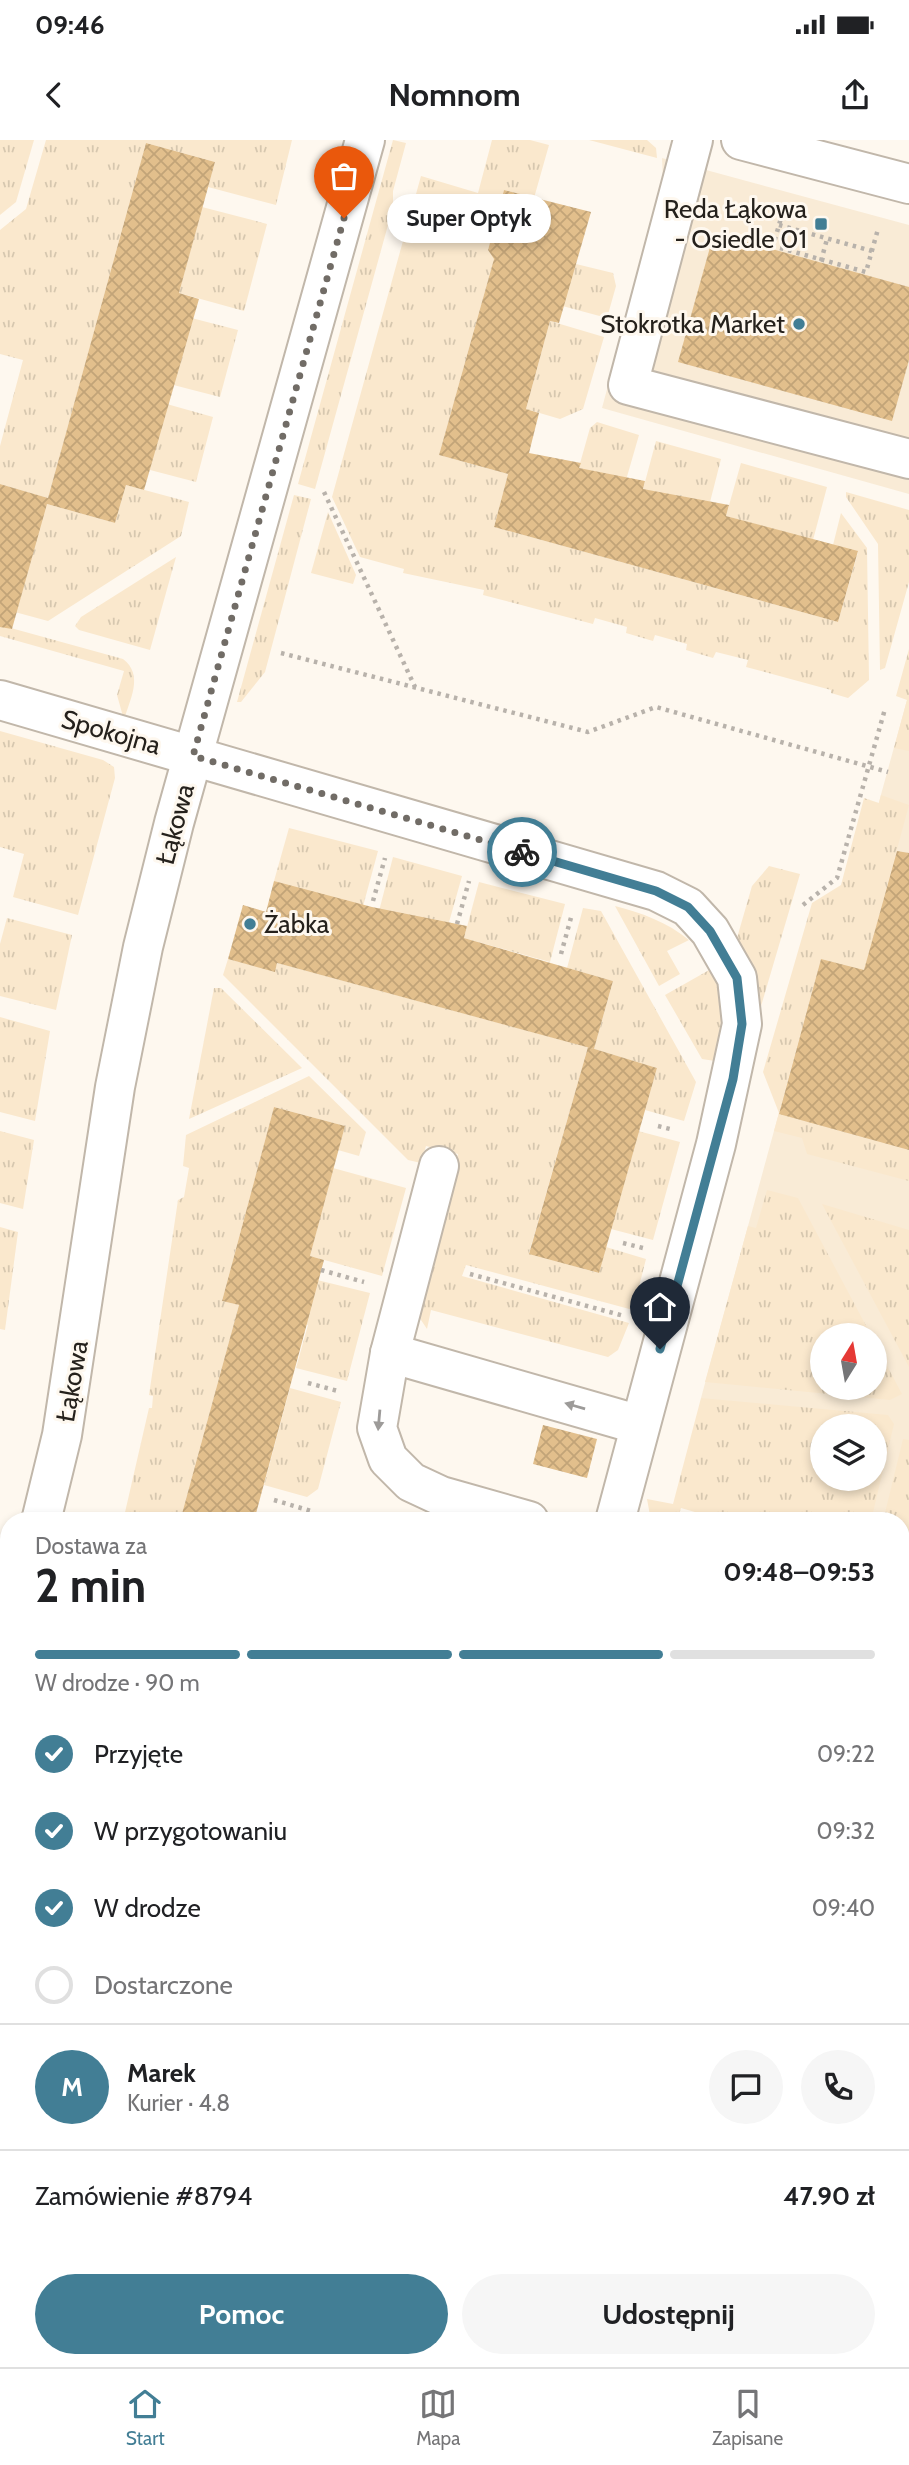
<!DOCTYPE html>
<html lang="pl">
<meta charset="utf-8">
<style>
body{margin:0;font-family:Cabin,sans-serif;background:#f6f6f6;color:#202124;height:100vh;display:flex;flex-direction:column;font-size:26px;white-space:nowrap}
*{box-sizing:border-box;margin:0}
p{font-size:23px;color:#757577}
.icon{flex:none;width:38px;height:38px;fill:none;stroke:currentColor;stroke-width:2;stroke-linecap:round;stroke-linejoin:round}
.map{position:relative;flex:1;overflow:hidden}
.sheet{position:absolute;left:0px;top:1372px;width:910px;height:856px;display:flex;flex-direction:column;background:#fff;border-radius:28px 28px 0 0;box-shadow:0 4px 10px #0003}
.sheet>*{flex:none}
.needle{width:46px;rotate:11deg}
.tools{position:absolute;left:810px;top:1183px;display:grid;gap:14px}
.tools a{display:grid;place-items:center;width:77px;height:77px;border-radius:50%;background:#fff;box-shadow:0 4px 10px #0003;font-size:35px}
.pin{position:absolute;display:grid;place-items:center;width:60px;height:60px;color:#fff;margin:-72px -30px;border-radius:50% 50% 50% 0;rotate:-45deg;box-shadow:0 0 7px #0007}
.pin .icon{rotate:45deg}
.courier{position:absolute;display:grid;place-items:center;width:70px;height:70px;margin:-35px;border:5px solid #427e95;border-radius:50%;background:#fff;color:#222;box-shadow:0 2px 9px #0007}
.bubble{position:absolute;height:49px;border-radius:24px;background:#fff;box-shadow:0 4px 10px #0003;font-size:23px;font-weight:700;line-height:49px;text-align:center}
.overview em{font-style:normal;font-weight:700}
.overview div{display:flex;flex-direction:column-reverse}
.overview{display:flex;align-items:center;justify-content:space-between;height:119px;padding:0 35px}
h1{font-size:46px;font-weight:700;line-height:52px}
.bar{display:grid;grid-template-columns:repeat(4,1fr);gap:10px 7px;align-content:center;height:84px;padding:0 35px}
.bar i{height:9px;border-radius:5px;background:#e0e0e0}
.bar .selected{background:#427e95}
.bar p{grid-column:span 4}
.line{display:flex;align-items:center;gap:18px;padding:0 35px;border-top:2px solid #e0e0e0}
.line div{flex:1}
.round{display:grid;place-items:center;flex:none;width:74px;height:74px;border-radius:37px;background:#f6f6f6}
ol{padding:0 35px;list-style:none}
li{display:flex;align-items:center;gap:21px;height:77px}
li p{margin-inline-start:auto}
li .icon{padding:7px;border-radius:50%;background:#427e95;color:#fff;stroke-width:4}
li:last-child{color:#757577}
li i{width:38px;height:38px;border:4px solid #e0e0e0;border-radius:50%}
.primary-button{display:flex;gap:14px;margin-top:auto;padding:14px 35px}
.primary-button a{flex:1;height:80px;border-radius:42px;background:#427e95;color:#fff;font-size:28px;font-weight:700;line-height:80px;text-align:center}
.primary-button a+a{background:#f6f6f6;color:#202124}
.status{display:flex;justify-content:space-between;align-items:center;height:49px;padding:0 35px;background:#fff;direction:ltr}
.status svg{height:19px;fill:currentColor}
header{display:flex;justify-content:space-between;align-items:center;height:91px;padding:0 35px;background:#fff;font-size:32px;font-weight:700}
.menu{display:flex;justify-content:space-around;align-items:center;height:98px;border-top:2px solid #e0e0e0;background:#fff;font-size:19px;color:#757577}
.menu a{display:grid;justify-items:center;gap:4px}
.menu .selected{color:#427e95}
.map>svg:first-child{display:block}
.built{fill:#f9ebd6;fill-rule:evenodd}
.grass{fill:url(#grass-tufts);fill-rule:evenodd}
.building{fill:url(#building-cross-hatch)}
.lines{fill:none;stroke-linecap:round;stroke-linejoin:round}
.minor-casing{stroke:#c1b7aa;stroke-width:42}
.path{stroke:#b8b2ab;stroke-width:4.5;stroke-dasharray:3.5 5;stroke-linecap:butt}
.minor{stroke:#fff;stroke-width:38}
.oneway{fill:#9d9b99}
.done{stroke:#716c66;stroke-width:7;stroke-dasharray:0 12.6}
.route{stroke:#427e95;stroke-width:9}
.poi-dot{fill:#427e95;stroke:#fef8ef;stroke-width:2.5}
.labels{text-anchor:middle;stroke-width:6;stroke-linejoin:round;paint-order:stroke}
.poi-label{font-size:26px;fill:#25211c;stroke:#fef8ef;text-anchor:end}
.street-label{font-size:26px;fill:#25211c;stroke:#fef8ef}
</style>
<div class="status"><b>09:46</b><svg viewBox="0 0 49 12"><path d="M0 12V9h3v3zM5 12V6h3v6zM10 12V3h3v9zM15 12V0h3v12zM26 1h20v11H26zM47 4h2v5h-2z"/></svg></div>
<header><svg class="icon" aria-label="back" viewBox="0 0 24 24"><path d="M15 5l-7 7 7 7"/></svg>Nomnom<svg class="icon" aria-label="share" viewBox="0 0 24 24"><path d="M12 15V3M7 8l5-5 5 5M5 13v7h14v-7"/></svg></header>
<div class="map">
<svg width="909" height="2227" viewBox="0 0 909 2227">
<defs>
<pattern id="grass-tufts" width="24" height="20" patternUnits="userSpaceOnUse" patternTransform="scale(1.75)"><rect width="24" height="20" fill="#fae8cd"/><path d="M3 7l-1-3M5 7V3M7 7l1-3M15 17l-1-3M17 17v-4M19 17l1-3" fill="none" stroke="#d6c7af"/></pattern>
<pattern id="building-cross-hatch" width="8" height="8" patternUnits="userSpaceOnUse" patternTransform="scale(1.75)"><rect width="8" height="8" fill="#e2bf8c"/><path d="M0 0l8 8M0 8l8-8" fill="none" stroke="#c2a478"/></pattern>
</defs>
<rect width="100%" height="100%" fill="#fef8ef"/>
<!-- built -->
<g class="built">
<polygon points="662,18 909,85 909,354 602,268 663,41"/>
<path d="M907,560H909V1425L901,1381H792L701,1258L821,819L835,822ZM822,1195H875V1248H822ZM822,1286H875V1339H822Z"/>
</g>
<!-- grass -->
<g class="grass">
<polygon points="0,0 34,0 16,62 0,75"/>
<polygon points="46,0 292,0 276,65 208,47 215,22 146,3 48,358 0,344 0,306 23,220 0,214 0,90 26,69"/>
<polygon points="393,0 406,3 393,51 393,67 315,349 298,344"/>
<polygon points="492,0 530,0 549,5 534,58 504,50 488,110 494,119 439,315 508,334 494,387 838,482 858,412 833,405 841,373 867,408 869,540 848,558 831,553 831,550 746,527 748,520 716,512 713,518 686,510 687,504 655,495 653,501 626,493 627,487 595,478 593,484 483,455 484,450 403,433 404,429 360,417 332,357 421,36 478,53"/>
<polygon points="589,0 647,0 656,8 657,18"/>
<polygon points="202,67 267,84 244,171 179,153"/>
<polygon points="576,124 613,133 616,146 607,178 555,164"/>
<polygon points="172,173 238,190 220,257 154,240"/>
<polygon points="550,181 604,197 583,269 560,279 526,269"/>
<polygon points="149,259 213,277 196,342 131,325"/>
<polygon points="597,282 639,295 624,347 577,334 590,288"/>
<polygon points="656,301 721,319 708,370 642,353"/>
<polygon points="741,323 827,347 813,400 726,376"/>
<polygon points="126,345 189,362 181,396 48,481 0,468 0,420 47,364 115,383"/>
<polygon points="846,352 909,370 909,442 885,528 880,530 878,404 846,357"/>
<polygon points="294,355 311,359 265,532 241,562 237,562"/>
<polygon points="328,372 356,435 353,444 311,433"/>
<polygon points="176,417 150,510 79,490 75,486 81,477"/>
<path d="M0,485L123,519C144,535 130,559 124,580L117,555L124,531L0,496Z"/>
<polygon points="909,509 909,611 894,608 907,560 896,556"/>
<polygon points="0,591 103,620 114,627 115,638 78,775 13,757 24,714 0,707"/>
<polygon points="881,655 909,665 864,831 821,819 779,973 909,1010 909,1041 807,1014 802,998 774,991 779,973 763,932 812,763 841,745 864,658 879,663"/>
<polygon points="289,688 378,711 362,770 274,741"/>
<polygon points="393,717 462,736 446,793 378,775"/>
<polygon points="769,726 800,734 754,890 737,798 752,746"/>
<polygon points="479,742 565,764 550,822 464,798"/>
<path d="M615,766C642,773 667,782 689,800L667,811L680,834L659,846Z"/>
<polygon points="583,768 601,771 696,942 684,981 645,970 657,928 594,909 613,841 567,828"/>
<polygon points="7,778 72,795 56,870 0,856 0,804"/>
<polygon points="228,819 275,831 277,823 588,907 529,1113 598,1133 606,1107 646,1119 633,1170 466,1125 462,1136 629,1183 618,1210 608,1217 431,1170 427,1189 419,1177 419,1166 458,1014 426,1006 421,1023 408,1020 223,835"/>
<path d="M711,829C727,863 721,886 715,921L702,919L665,855Z"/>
<polygon points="214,848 221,848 302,928 189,979"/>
<polygon points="0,877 50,891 35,981 0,972"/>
<polygon points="309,936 366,992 359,1016 338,1010 345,986 274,967 222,1161 239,1165 180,1381 123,1381 149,1268 152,1268 153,1256 149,1255 178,1060 184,1057 189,1028 183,1026 186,995"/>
<polygon points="0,991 34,1000 23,1069 0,1063"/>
<polygon points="638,991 680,1002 653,1100 611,1089"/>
<polygon points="333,1028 406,1048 382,1136 310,1116"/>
<polygon points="767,1050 798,1058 871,1195 822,1195 822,1248 875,1248 875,1203 902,1254 890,1260 705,1242 748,1086 756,1088"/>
<polygon points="822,1064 909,1090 909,1227"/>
<polygon points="0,1087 18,1092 5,1190 0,1189"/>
<polygon points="305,1137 370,1153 347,1241 296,1228 308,1185 293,1180"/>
<polygon points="290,1248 341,1262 318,1349 307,1357 264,1345"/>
<path d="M701,1258L888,1275L894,1284L871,1381H726L681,1368L677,1381H651L647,1359L673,1364ZM875,1286V1339H822V1286Z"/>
<polygon points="903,1299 909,1300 909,1430 901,1428 901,1381 883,1381"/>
<polygon points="901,1527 909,1529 909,1686 901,1713"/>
<polygon points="0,1771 9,1773 9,1892 0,1889"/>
<polygon points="901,1948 909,1950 909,2039 901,2037"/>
<polygon points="901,2136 909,2138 909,2227 378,2227 380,2219 901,2219"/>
</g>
<!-- building -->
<g class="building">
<polygon points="146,3 215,22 179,153 199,159 144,350 126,345 115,383 47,364 12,489 0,487 0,344 48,358"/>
<polygon points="504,50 591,72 559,183 550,181 526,269 539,273 529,313 581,323 579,328 645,341 643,349 729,365 726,376 858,411 838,482 494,387 508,334 439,315 494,119 488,110"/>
<polygon points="714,93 909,147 909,220 892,281 678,222"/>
<polygon points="897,711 909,713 909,1010 779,974 821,819 864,830"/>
<polygon points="274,741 372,767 467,786 464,798 613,841 594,909 277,823 275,832 228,819 243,765 266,772"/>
<polygon points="588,907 657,928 599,1133 529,1114"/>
<polygon points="274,967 345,986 310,1116 324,1120 254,1381 180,1381 239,1165 222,1161"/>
<polygon points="543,1285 597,1299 587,1338 533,1324"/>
</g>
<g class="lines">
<defs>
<g id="minor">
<polyline points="693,0 628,245 909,319"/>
<polyline points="741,0 909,44"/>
<polyline points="0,560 656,751 688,767 710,791 737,838 742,884 716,1004 615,1381"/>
<polyline points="439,1026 390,1213 377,1288 388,1319 411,1342 441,1356 529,1381"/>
<polyline points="390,1213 640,1285"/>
<polyline points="41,1381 62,1295 115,947 143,807 174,683 365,0"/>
<polyline points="901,1488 909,1490"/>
<polyline points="0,1540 9,1505"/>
<polyline points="0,1567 9,1570"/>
<polyline points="901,1804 909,1806"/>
<polyline points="901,2105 909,2107"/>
<polyline points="299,2227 301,2219"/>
</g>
</defs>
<!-- minor casing -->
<use href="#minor" class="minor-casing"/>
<!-- path -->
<g class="path">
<polyline points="785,64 773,106 866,132 878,89"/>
<polyline points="779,85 872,111"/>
<polyline points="821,121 827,99"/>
<polyline points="324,352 415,547"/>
<polyline points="281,513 588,592 656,567 888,632"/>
<polyline points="373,761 385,718"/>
<polyline points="803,765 837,738 885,569"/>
<polyline points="457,784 469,741"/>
<polyline points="561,814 572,774"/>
<polyline points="658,986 674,990"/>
<polyline points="623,1103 643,1108"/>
<polyline points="321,1130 364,1142"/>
<polyline points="470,1134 624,1176"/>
<polyline points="308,1243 338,1251"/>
<polyline points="274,1360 311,1371"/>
<polyline points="0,1625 3,1615"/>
</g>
<!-- minor -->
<use href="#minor" class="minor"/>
</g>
<!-- one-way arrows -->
<defs><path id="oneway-solid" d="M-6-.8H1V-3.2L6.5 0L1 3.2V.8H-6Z" transform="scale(1.75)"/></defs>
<g class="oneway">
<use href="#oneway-solid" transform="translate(575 1266) rotate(-164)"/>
<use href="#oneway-solid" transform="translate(379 1280) rotate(95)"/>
</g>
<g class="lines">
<!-- done -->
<polyline class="done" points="344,78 193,616 522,712"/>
<!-- route -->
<polyline class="route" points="522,712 656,751 688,767 710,791 737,838 742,884 733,939 660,1209"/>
</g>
<!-- markers -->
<g class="poi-dot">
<rect x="814" y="77" width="14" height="14" rx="3.5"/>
<circle cx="799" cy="184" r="7"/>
<circle cx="250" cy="784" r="7"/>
</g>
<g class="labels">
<!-- poi labels -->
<g class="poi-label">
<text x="807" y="78">Reda Łąkowa<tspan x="807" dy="30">- Osiedle 01</tspan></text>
<text x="785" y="193">Stokrotka Market</text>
<text x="264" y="793" text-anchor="start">Żabka</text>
</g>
<!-- street labels -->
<g class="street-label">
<text transform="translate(111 592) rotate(16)" y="9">Spokojna</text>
<text transform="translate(175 684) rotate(-75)" y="9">Łąkowa</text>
<text transform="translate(72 1241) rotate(-80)" y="9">Łąkowa</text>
</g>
</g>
</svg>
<div class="tools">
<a><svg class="needle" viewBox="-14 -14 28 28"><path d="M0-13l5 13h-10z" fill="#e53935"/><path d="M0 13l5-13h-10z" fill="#757577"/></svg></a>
<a><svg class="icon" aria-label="layers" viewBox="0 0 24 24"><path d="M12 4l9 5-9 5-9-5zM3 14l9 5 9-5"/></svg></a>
</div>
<div class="pin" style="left:344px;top:78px;background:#ea580c"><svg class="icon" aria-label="bag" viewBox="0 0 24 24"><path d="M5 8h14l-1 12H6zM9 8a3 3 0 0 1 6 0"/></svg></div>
<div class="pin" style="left:660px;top:1209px;background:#1f2937"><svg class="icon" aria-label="home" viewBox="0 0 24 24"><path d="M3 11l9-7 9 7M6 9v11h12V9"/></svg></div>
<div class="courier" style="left:522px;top:712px"><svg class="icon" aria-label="bike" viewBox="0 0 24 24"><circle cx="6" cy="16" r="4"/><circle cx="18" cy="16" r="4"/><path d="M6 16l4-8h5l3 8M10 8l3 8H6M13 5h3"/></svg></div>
<div class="bubble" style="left:387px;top:54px;width:164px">Super Optyk</div>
<section class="sheet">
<div class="overview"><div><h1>2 min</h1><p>Dostawa za</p></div><em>09:48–09:53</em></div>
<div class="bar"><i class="selected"></i><i class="selected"></i><i class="selected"></i><i></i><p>W drodze · 90 m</p></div>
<ol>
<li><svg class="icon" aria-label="check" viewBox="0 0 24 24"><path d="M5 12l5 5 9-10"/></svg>Przyjęte<p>09:22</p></li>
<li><svg class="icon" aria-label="check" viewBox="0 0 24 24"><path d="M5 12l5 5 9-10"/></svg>W przygotowaniu<p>09:32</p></li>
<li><svg class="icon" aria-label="check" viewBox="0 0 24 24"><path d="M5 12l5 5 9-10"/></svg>W drodze<p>09:40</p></li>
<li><i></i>Dostarczone</li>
</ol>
<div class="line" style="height:126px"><b class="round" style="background:#427e95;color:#fff">M</b><div><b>Marek</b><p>Kurier · 4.8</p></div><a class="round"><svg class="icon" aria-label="chat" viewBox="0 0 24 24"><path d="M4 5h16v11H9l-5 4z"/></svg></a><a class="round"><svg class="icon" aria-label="phone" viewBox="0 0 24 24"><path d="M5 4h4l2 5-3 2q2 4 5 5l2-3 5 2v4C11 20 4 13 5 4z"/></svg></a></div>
<div class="line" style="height:91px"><div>Zamówienie #8794</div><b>47.90 zł</b></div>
<div class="primary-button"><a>Pomoc</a><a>Udostępnij</a></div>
</section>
</div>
<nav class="menu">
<a class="selected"><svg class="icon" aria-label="home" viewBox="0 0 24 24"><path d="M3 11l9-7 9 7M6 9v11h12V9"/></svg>Start</a>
<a><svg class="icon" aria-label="map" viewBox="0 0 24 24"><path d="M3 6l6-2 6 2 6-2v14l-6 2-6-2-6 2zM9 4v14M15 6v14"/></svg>Mapa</a>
<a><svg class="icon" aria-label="saved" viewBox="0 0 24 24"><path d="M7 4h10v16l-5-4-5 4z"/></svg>Zapisane</a>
</nav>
